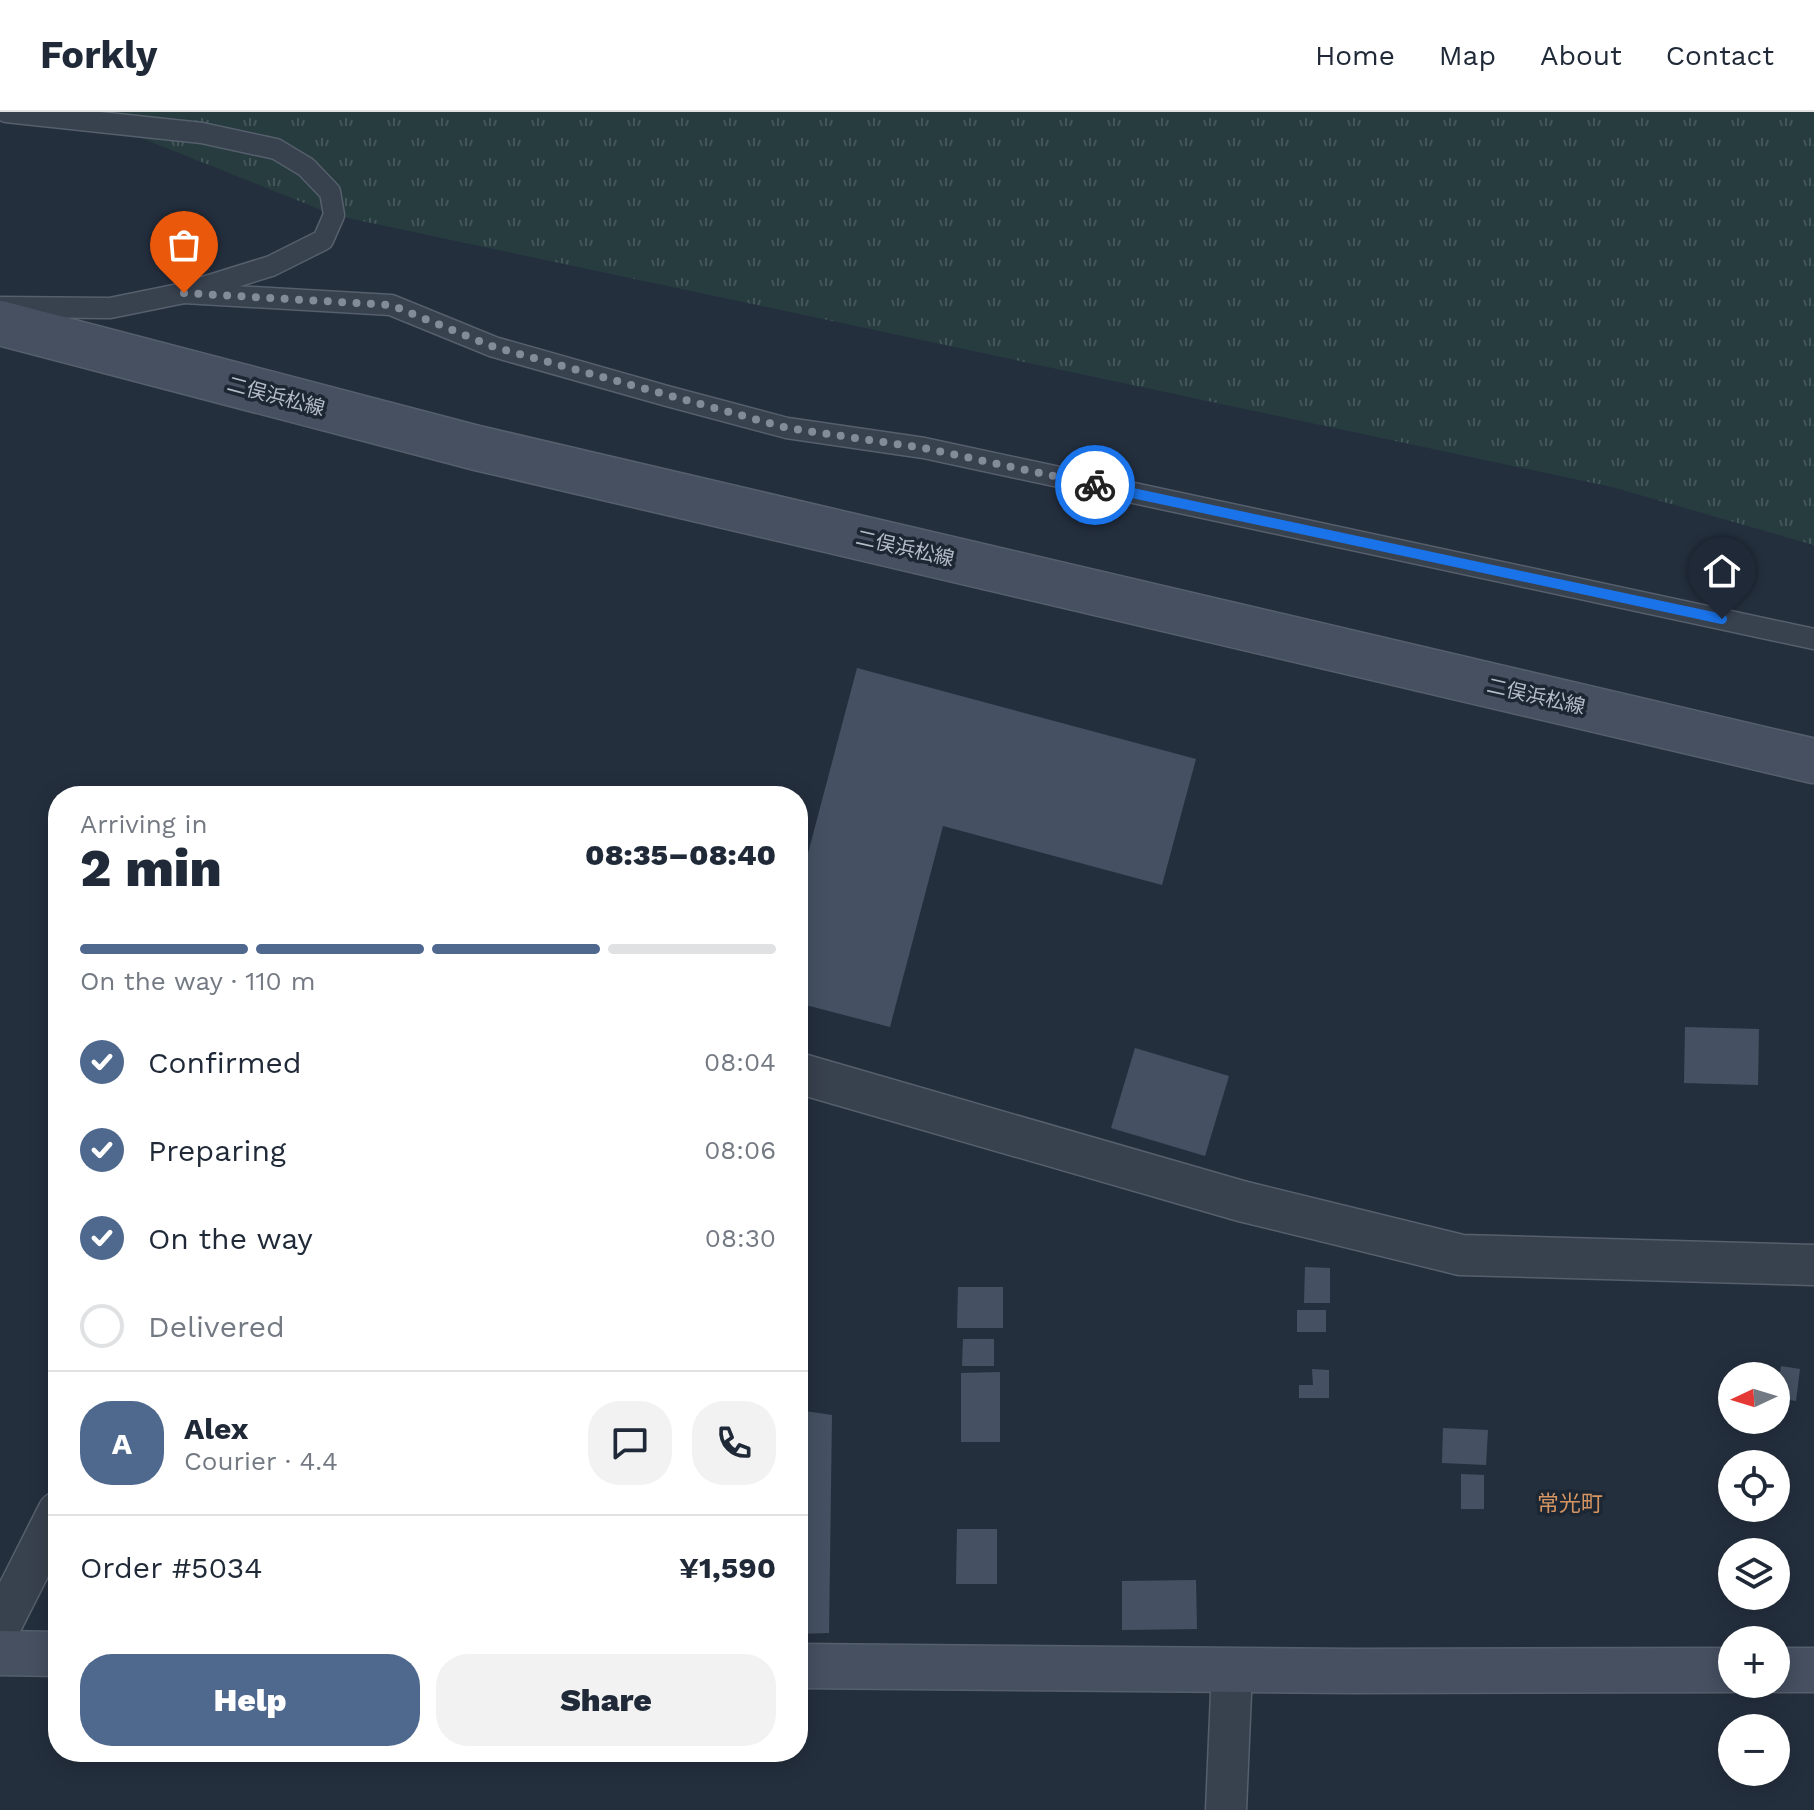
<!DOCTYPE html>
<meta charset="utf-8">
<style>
body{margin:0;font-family:"Work Sans","Noto Sans JP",sans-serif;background:#f2f2f3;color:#1f2937;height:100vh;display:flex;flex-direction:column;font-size:30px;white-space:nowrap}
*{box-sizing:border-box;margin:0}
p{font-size:26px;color:#747a83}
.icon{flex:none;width:44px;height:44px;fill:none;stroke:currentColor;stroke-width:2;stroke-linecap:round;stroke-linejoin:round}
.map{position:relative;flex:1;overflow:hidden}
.details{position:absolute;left:48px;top:674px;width:760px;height:976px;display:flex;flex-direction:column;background:#fff;border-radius:32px;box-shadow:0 4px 20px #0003}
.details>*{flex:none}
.needle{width:52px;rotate:266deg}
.fabs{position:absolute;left:1718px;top:1250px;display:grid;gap:16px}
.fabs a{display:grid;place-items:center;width:72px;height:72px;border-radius:50%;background:#fff;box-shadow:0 4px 20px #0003;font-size:40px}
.pin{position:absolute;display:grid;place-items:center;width:68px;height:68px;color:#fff;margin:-82px -34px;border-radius:50% 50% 50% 0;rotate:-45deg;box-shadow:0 0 8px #0007}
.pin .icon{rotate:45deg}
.courier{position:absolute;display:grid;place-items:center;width:80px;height:80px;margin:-40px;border:6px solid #1a73e8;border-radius:50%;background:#fff;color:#222;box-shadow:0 2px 10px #0007}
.overview em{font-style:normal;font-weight:800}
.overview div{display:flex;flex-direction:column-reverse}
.overview{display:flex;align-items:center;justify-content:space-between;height:136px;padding:0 32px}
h1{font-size:52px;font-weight:800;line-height:60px}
.bar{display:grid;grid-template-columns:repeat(4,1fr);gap:12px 8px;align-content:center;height:96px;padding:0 32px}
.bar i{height:10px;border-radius:6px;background:#e0e1e3}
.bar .on{background:#4f688e}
.bar p{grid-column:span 4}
.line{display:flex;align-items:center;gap:20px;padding:0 32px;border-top:2px solid #e0e1e3}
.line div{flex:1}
.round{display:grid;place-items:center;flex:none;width:84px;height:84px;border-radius:32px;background:#f2f2f3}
ol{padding:0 32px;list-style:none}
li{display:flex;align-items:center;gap:24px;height:88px}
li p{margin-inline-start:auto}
li .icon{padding:8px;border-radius:50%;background:#4f688e;color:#fff;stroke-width:4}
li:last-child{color:#747a83}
li i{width:44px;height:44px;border:4px solid #e0e1e3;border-radius:50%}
.action{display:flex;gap:16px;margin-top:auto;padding:16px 32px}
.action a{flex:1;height:92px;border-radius:32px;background:#4f688e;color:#fff;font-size:32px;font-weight:800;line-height:92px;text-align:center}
.action a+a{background:#f2f2f3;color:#1f2937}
header{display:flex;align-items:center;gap:48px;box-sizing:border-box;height:112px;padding:0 40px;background:#fff;border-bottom:2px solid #e0e1e3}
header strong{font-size:38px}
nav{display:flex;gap:44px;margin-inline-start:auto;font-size:28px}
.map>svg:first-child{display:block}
.grass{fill:url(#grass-tufts)}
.building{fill:#455162}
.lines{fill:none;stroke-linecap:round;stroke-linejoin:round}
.lane-casing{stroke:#565f6c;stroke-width:23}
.street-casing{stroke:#565f6c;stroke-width:43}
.secondary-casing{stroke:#565f6c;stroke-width:47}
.lane{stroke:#38414e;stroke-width:20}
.street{stroke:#38414e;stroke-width:40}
.secondary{stroke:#465061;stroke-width:44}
.done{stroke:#828b98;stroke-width:8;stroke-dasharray:0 14.4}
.route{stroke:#1a73e8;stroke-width:10}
.labels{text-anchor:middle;stroke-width:7;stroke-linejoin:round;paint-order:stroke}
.street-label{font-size:20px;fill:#b4bcc9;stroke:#1d2633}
.neighbourhood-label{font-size:22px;fill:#d59563;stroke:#1d2633}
</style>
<header>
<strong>Forkly</strong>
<nav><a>Home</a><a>Map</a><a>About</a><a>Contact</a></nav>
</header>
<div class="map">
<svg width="1814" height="1698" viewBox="0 0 1814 1698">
<defs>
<pattern id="grass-tufts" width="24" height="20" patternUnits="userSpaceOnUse" patternTransform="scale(2)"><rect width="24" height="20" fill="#263c3f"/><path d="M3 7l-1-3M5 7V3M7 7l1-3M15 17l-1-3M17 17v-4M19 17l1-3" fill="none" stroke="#435659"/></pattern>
</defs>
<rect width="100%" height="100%" fill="#242f3e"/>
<!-- grass -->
<polygon class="grass" points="76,0 1814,0 1814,433 1612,375 334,103"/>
<!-- building -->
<g class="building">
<polygon points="857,556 1196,647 1162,773 943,714 890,915 798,891 798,779"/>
<polygon points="1685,915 1759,917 1758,973 1684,971"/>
<polygon points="1135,936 1229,964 1205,1044 1111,1016"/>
<polygon points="1305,1155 1330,1156 1330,1191 1304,1191"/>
<polygon points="958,1175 1003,1175 1003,1216 957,1216"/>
<rect x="1297" y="1198" width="29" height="22"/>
<polygon points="963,1227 994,1227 994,1254 962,1254"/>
<polygon points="1781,1254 1800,1257 1796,1289 1776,1286"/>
<polygon points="1312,1257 1329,1258 1329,1286 1299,1286 1299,1273 1313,1273"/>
<polygon points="1000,1260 1000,1330 961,1330 961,1261"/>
<polygon points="798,1298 832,1303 829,1521 798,1522"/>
<polygon points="1443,1316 1488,1318 1486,1353 1442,1351"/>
<polygon points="1461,1362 1484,1363 1484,1397 1461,1397"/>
<polygon points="957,1417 997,1417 997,1472 956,1472"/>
<polygon points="1196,1468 1197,1517 1122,1518 1122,1469"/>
</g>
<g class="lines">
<defs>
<g id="lane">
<polyline points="184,181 391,193 494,235 667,284 787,316 924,336 1814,527"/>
<polyline points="0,195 110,196 184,181 271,154 323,128 334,103 330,80 306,55 276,37 202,21 6,0"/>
</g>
<g id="street">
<polyline points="798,961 1241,1089 1461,1143 1814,1153"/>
<polyline points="0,1515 58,1400"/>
<polyline points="1226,1698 1232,1558"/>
</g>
<g id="secondary">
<polyline points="0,211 477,336 1814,649"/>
<polyline points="0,1541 58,1542"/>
<polyline points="798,1554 1354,1559 1732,1558"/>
<polyline points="1776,1558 1814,1558"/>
</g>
</defs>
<!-- lane casing -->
<use href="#lane" class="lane-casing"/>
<!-- street casing -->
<use href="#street" class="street-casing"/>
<!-- secondary casing -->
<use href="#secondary" class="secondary-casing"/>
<!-- lane -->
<use href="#lane" class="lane"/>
<!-- street -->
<use href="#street" class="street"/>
<!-- secondary -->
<use href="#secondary" class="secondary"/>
</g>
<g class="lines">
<!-- done -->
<polyline class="done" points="184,181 391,193 494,235 787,316 924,336 1095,373"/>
<!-- route -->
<polyline class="route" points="1095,373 1722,507"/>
</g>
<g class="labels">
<!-- street labels -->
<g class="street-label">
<text transform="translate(276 284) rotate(15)" y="7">二俣浜松線</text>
<text transform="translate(905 436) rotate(13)" y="7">二俣浜松線</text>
<text transform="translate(1536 584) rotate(13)" y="7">二俣浜松線</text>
</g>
<!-- neighbourhood labels -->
<g class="neighbourhood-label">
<text x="1570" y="1399">常光町</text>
</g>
</g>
</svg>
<div class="fabs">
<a><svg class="needle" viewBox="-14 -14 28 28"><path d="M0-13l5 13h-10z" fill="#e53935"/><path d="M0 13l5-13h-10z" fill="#747a83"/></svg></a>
<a><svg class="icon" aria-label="locate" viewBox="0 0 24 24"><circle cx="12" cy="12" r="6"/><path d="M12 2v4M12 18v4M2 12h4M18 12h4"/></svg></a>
<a><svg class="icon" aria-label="layers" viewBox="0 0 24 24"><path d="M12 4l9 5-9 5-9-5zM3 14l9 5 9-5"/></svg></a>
<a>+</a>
<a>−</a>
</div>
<div class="pin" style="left:184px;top:181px;background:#ea580c"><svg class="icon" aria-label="bag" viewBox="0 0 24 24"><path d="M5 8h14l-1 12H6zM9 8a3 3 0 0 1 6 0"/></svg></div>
<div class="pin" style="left:1722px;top:507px;background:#1f2937"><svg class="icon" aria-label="home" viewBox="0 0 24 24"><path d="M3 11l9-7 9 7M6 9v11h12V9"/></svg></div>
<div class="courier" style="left:1095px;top:373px"><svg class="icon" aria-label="bike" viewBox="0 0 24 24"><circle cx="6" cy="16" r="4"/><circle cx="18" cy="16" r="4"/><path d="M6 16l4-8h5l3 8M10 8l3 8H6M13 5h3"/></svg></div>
<section class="details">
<div class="overview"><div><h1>2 min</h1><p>Arriving in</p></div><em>08:35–08:40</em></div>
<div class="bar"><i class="on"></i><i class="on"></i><i class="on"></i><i></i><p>On the way · 110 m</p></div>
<ol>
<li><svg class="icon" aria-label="check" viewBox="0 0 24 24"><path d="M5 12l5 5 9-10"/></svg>Confirmed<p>08:04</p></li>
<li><svg class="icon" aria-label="check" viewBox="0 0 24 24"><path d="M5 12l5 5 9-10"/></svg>Preparing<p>08:06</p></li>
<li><svg class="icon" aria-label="check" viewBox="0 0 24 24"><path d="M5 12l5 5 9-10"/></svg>On the way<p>08:30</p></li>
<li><i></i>Delivered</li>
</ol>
<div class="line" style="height:144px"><b class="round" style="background:#4f688e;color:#fff">A</b><div><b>Alex</b><p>Courier · 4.4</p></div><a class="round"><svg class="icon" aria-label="chat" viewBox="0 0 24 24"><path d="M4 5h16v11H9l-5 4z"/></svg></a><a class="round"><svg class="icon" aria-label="phone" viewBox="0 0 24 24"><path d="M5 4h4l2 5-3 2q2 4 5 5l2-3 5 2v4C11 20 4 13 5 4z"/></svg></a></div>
<div class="line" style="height:104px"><div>Order #5034</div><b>¥1,590</b></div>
<div class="action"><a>Help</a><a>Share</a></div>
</section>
</div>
